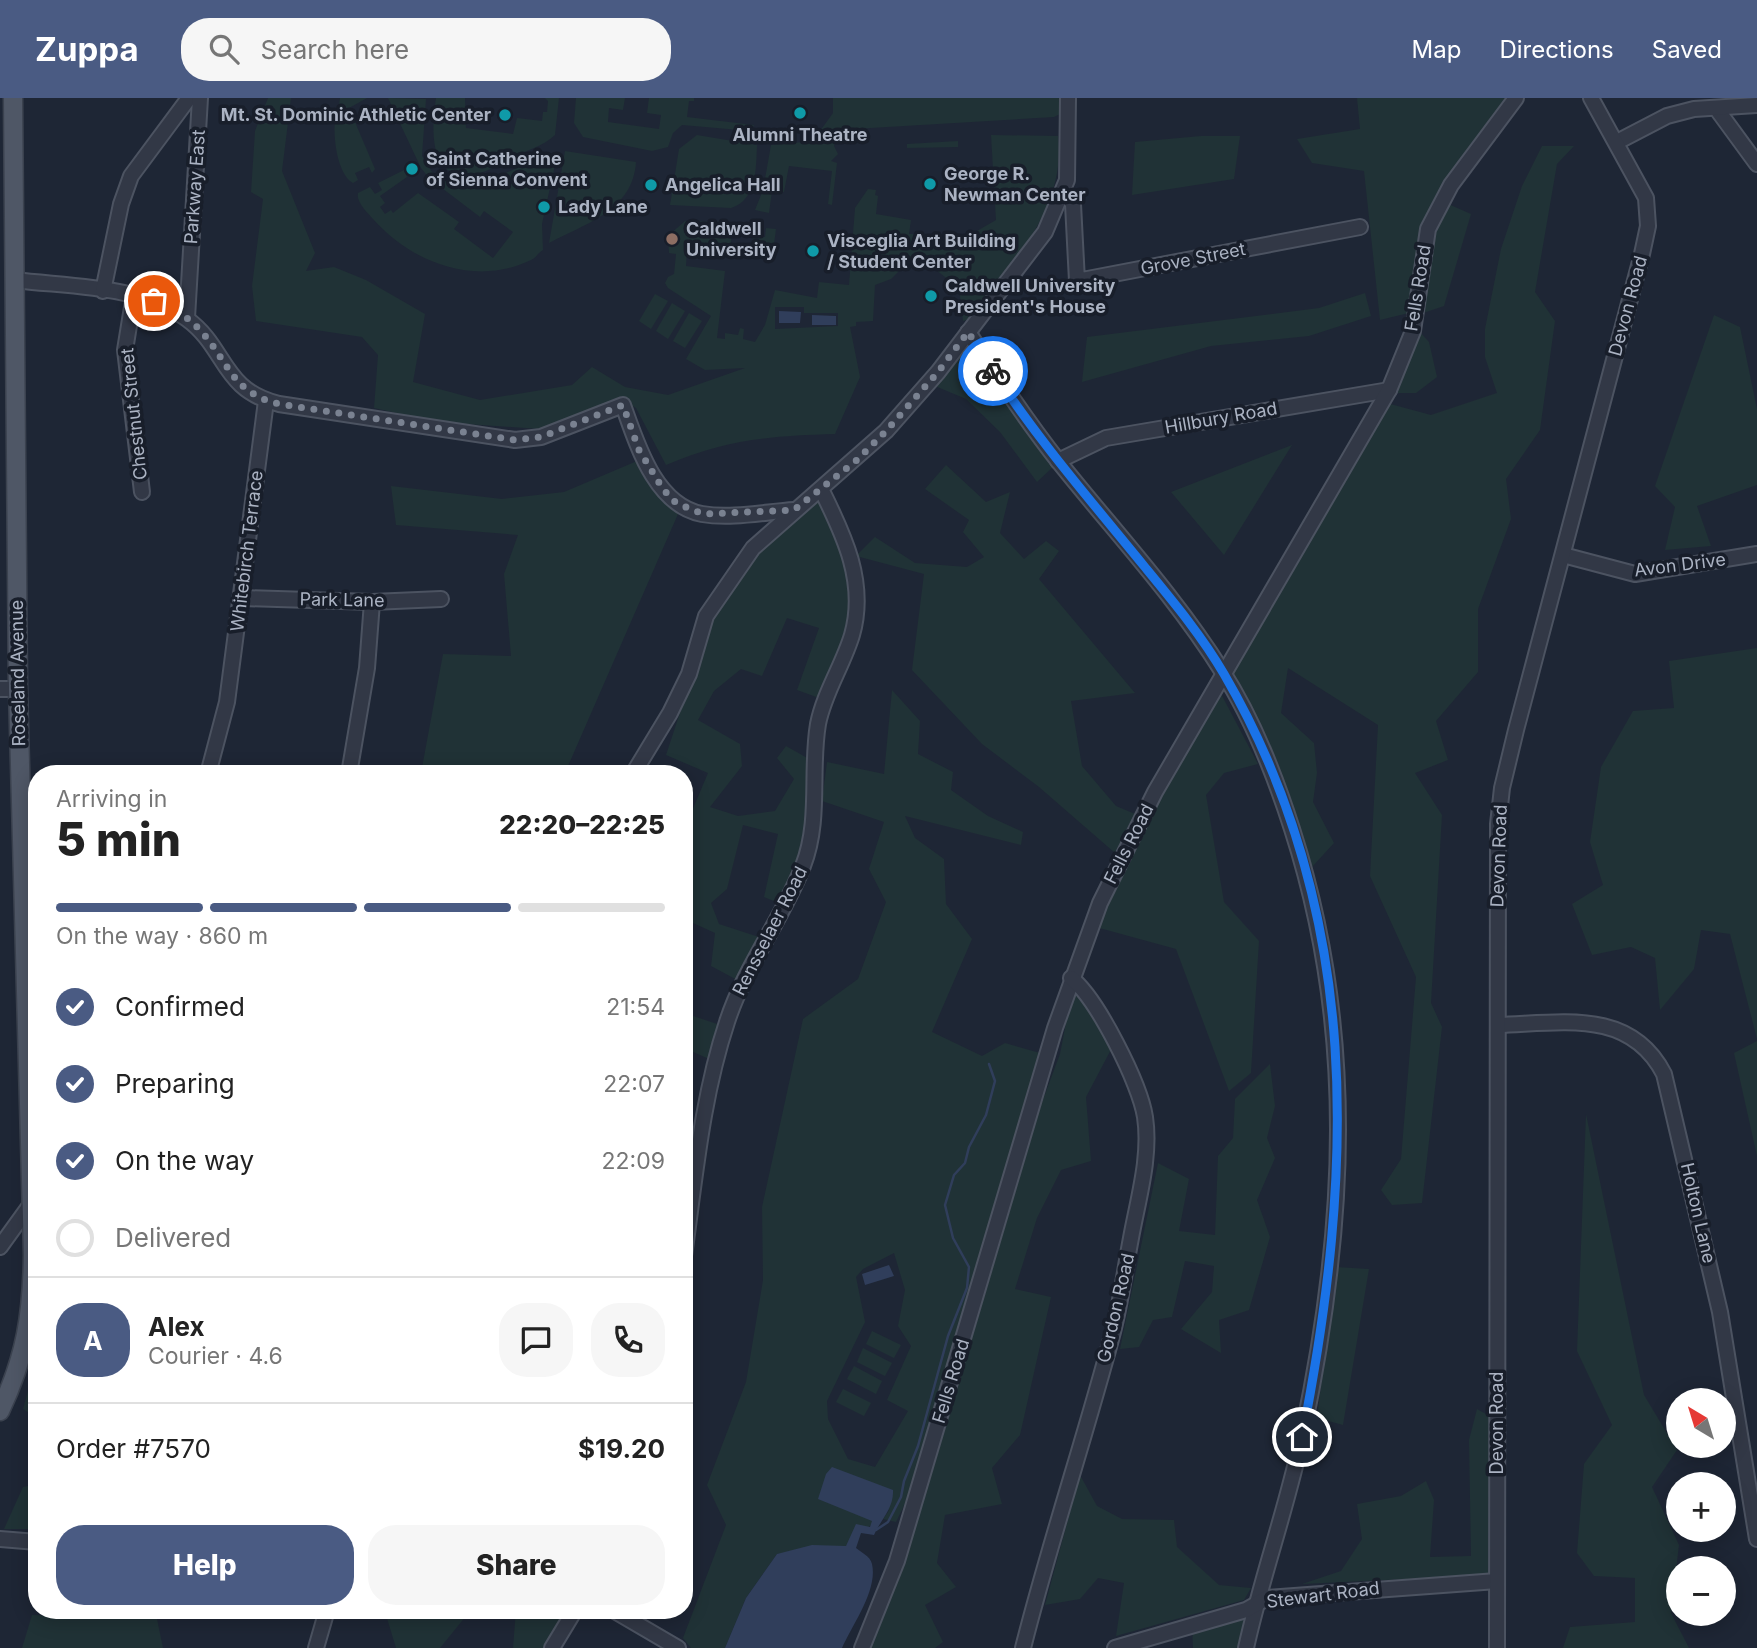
<!DOCTYPE html>
<meta charset="utf-8">
<style>
body{margin:0;font-family:Inter,sans-serif;background:#f6f6f6;color:#222;height:100vh;display:flex;flex-direction:column;font-size:26px;white-space:nowrap}
*{box-sizing:border-box;margin:0}
p{font-size:23px;color:#767676}
.icon{flex:none;width:38px;height:38px;fill:none;stroke:currentColor;stroke-width:2;stroke-linecap:round;stroke-linejoin:round}
.map{position:relative;flex:1;overflow:hidden}
.drawer{position:absolute;left:28px;top:667px;width:665px;height:854px;display:flex;flex-direction:column;background:#fff;border-radius:28px;box-shadow:0 4px 18px #0003}
.drawer>*{flex:none}
.needle{width:46px;rotate:322deg}
.controls{position:absolute;left:1666px;top:1290px;display:grid;gap:14px}
.controls a{display:grid;place-items:center;width:70px;height:70px;border-radius:50%;background:#fff;box-shadow:0 4px 18px #0003;font-size:35px}
.pin{position:absolute;display:grid;place-items:center;width:60px;height:60px;color:#fff;margin:-30px;border:4px solid #fff;border-radius:50%;box-shadow:0 2px 7px #0007}
.courier{position:absolute;display:grid;place-items:center;width:70px;height:70px;margin:-35px;border:5px solid #1a73e8;border-radius:50%;background:#fff;color:#222;box-shadow:0 2px 9px #0007}
.head em{font-style:normal;font-weight:800}
.head div{display:flex;flex-direction:column-reverse}
.head{display:flex;align-items:center;justify-content:space-between;height:119px;padding:0 28px}
h1{font-size:46px;font-weight:800;line-height:52px}
.bar{display:grid;grid-template-columns:repeat(4,1fr);gap:10px 7px;align-content:center;height:84px;padding:0 28px}
.bar i{height:9px;border-radius:5px;background:#e0e0e0}
.bar .selected{background:#4a5b83}
.bar p{grid-column:span 4}
.line{display:flex;align-items:center;gap:18px;padding:0 28px;border-top:2px solid #e0e0e0}
.line div{flex:1}
.round{display:grid;place-items:center;flex:none;width:74px;height:74px;border-radius:28px;background:#f6f6f6}
ol{padding:0 28px;list-style:none}
li{display:flex;align-items:center;gap:21px;height:77px}
li p{margin-inline-start:auto}
li .icon{padding:7px;border-radius:50%;background:#4a5b83;color:#fff;stroke-width:4}
li:last-child{color:#767676}
li i{width:38px;height:38px;border:4px solid #e0e0e0;border-radius:50%}
.button{display:flex;gap:14px;margin-top:auto;padding:14px 28px}
.button a{flex:1;height:80px;border-radius:28px;background:#4a5b83;color:#fff;font-size:28px;font-weight:800;line-height:80px;text-align:center}
.button a+a{background:#f6f6f6;color:#222}
header{display:flex;align-items:center;gap:42px;box-sizing:border-box;height:98px;padding:0 35px;background:#4a5b83;color:#fff}
header strong{font-size:33px}
nav{display:flex;gap:38px;margin-inline-start:auto;font-size:24px}
.search{width:490px;height:63px;background:#f6f6f6;display:flex;align-items:center;gap:18px;box-sizing:border-box;padding:0 24px;border-radius:28px;color:#767676;font-size:26px}
.map>svg:first-child{display:block}
.green{fill:#203236;fill-rule:evenodd}
.water{fill:#303e5b}
.lines{fill:none;stroke-linecap:round;stroke-linejoin:round}
.stream{stroke:#303e5b;stroke-width:2.5}
.minor-casing{stroke:#4c5361;stroke-width:18}
.major-casing{stroke:#3b424f;stroke-width:21}
.minor{stroke:#323846;stroke-width:14}
.major{stroke:#4f5766;stroke-width:18}
.done{stroke:#7a8291;stroke-width:7;stroke-dasharray:0 12.6}
.route{stroke:#1a73e8;stroke-width:9}
.culture-dot{fill:#0f9aa8;stroke:#181e2a;stroke-width:2.5}
.education-dot{fill:#8d6e63;stroke:#181e2a;stroke-width:2.5}
.labels{text-anchor:middle;stroke-width:7;stroke-linejoin:round;paint-order:stroke}
.poi-label{font-size:18px;font-weight:bold;fill:#abb3c3;stroke:#181e2a;text-anchor:start}
.street-label{font-size:18px;fill:#abb3c3;stroke:#181e2a}
</style>
<header>
<strong>Zuppa</strong>
<div class="search"><svg class="icon" aria-label="search" viewBox="0 0 24 24"><circle cx="10" cy="10" r="6"/><path d="M15 15l6 6"/></svg>Search here</div>
<nav><a>Map</a><a>Directions</a><a>Saved</a></nav>
</header>
<div class="map">
<svg width="1757" height="1550" viewBox="0 0 1757 1550">
<rect width="100%" height="100%" fill="#1e2635"/>
<!-- green -->
<g class="green">
<path d="M268,0H291L282,73L315,155L306,173L334,169L366,182L425,216L413,284L480,302L572,287L592,269L625,289L668,297L745,270L705,272L686,261L711,218L668,190L665,185L668,179L674,176L676,156L669,155L668,138L685,123L732,124L731,145L752,147L753,138L765,139L766,130L776,131L772,162L747,159V155L737,154V158L687,151L686,168L725,173L717,240L725,241V235L738,237L740,230L744,231L743,241L755,244L765,227L775,192L817,200L819,184L849,187L855,110L868,91L876,92L875,97L878,98L876,116L911,122L909,136L970,137L996,122L991,37L1058,38C1067,108 1012,165 974,220L963,223L959,190L931,168L909,163L891,181L875,187L873,223L856,224V228L850,229L860,279L835,336C771,338 726,341 666,367L636,310L619,300L540,331L437,324L374,310L378,257L362,239L256,223L252,188L263,101L251,94L255,33ZM775,209H804V215H838V228L775,231Z"/>
<path d="M340,0H367L349,10L375,71L372,75L369,69L355,75L358,82L353,85C337,76 333,39 335,22C336,13 339,9 340,0Z"/>
<path d="M388,0L426,1L422,58L432,74L450,86L476,88L544,58L547,62L557,58L542,126L543,152C536,156 538,159 531,162C476,189 412,165 373,121C367,114 356,104 358,95L370,89L375,96L382,92L378,85L404,72L407,79L380,98L385,105L380,109L385,116L391,112L393,115L418,95L459,124L454,131L493,160L513,134L484,113L480,119L430,81L421,70Z"/>
<path d="M436,0H465L466,30L513,36L517,20L542,23L543,14H547L548,3L545,0H559L555,37C544,48 525,53 511,60C499,66 485,76 470,77C427,81 432,27 436,0Z"/>
<polygon points="576,0 625,0 623,12 609,10 608,24 659,31 661,17 647,15 649,0 694,0 694,3 689,3 687,19 754,27 751,33 682,27 673,35 668,49 652,53 583,39 574,25"/>
<polygon points="833,0 1059,0 1062,15 1054,19 820,33 833,15"/>
<polygon points="1357,0 1507,0 1446,84 1413,214 1380,222 1364,73 1312,65 1297,41 1360,31"/>
<path d="M697,37L757,47C756,70 757,102 731,110L670,107L679,51Z"/>
<polygon points="1201,38 1240,38 1234,81 1132,97 1135,44"/>
<polygon points="837,41 834,48 838,56 831,63 837,65 832,107 828,106 832,73 789,68 784,94 772,93 769,115 755,112 763,92 771,47"/>
<polygon points="958,43 958,49 907,50 907,46"/>
<polygon points="1542,48 1574,48 1557,66 1535,194 1555,223 1540,332 1506,381 1511,421 1478,511 1478,574 1436,623 1448,662 1415,675 1442,717 1431,905 1442,929 1422,1105 1392,1107 1381,1092 1401,1061 1416,879 1370,778 1378,627 1288,570 1281,615 1314,645 1317,675 1313,704 1334,745 1312,769 1294,716 1231,575 1383,304 1431,317 1497,295 1485,259 1485,231 1501,151 1522,88"/>
<path d="M565,53L636,64C633,112 587,125 549,145Z"/>
<polygon points="1446,105 1471,116 1444,208 1420,216 1433,134"/>
<polygon points="1365,195 1371,218 1309,238 1211,248 1082,284 1087,239 1319,210"/>
<polygon points="655,196 668,203 651,231 639,223"/>
<polygon points="672,205 685,213 668,241 656,233"/>
<polygon points="689,215 702,223 685,250 673,243"/>
<polygon points="1714,217 1740,229 1757,311 1757,387 1697,408 1711,448 1665,452 1675,409 1655,388"/>
<polygon points="1419,233 1429,244 1437,279 1416,295 1392,295"/>
<polygon points="966,246 1054,368 1037,384 1000,334 966,301 935,288"/>
<polygon points="1292,347 1224,457 1171,394"/>
<polygon points="637,363 678,416 565,675 421,675 443,556 511,558 504,476 518,437 396,427 391,388 502,401 564,394"/>
<polygon points="946,367 986,404 1010,394 1000,435 1024,461 1046,443 1059,453 1039,481 1135,595 1071,603 1082,668 1116,708 1135,716 1115,755 1039,689 982,646 912,572 924,476 856,458 875,439 915,465 967,469 984,459 963,434 969,422 925,391"/>
<path d="M819,398C832,427 856,463 854,496C852,531 833,568 819,600L797,592L819,530L787,520L762,578L741,571L714,593L698,622L740,646L742,668L710,709L738,718L775,713L794,681L777,660L786,648L809,661L802,753L781,806L764,799L778,736L743,727L727,791L711,805L719,826L762,840L739,883L711,868L715,835L693,825L684,842V732L708,675L666,657L714,512L770,441Z"/>
<polygon points="1757,550 1757,941 1730,836 1701,832 1694,871 1660,912 1655,860 1631,849 1592,857 1572,806 1603,787 1590,744 1601,669 1633,613 1674,610 1669,563"/>
<path d="M892,592L920,623L918,656L953,674L951,692L988,718L1023,734L1021,747L905,718L915,740L944,761L946,806L972,841L932,934L982,958L1005,945L1040,955C1016,1050 988,1143 960,1237C941,1299 926,1367 896,1424L883,1421L890,1411L846,1448L777,1456L746,1500L725,1550H691L683,1540L726,1427L707,1387L746,1284L763,1182L762,1109L803,921L858,881L886,804L869,771L884,724L822,703L827,664L884,676ZM894,1155L905,1192L898,1228L911,1248L887,1302L908,1313L875,1369L848,1361L828,1321L827,1303L865,1224L856,1179L863,1171Z"/>
<polygon points="1219,592 1258,666 1224,675 1206,697 1224,804 1259,843 1251,975 1229,993 1176,851 1092,828 1123,760"/>
<polygon points="1075,878 1116,942 1086,999 1091,1063 1061,1072 1037,1120 1015,1191 1051,1199 1020,1337 992,1370 1002,1406 945,1417 937,1465 956,1489 925,1507 943,1544 935,1550 870,1550 932,1375 1041,1007 1060,956"/>
<polygon points="684,915 720,927 709,961 684,950"/>
<polygon points="1757,943 1757,1058 1734,955"/>
<polygon points="1270,966 1275,1008 1267,1040 1275,1060 1257,1102 1270,1139 1249,1212 1219,1222 1221,1255 1181,1231 1212,1194 1214,1168 1185,1163 1172,1219 1153,1222 1139,1249 1120,1251 1158,1065 1189,1081 1179,1133 1215,1137 1218,1058 1233,1040 1235,1001"/>
<polygon points="1586,1016 1644,1297 1677,1352 1652,1389 1679,1447 1671,1515 1689,1550 1563,1550 1570,1529 1635,1524 1635,1480 1594,1478 1577,1455 1584,1366 1612,1327 1577,1253"/>
<polygon points="1336,1169 1369,1171 1343,1327 1317,1320"/>
<polygon points="872,1233 901,1247 894,1260 866,1246"/>
<polygon points="863,1250 892,1265 885,1278 857,1264"/>
<polygon points="37,1260 37,1320 23,1311"/>
<polygon points="854,1268 882,1283 876,1296 847,1281"/>
<polygon points="843,1291 871,1305 864,1318 836,1304"/>
<polygon points="1477,1311 1491,1319 1492,1477 1302,1486 1341,1473 1362,1441 1357,1406 1401,1398 1426,1383 1434,1402 1430,1459 1471,1458 1469,1342"/>
<polygon points="1080,1377 1097,1408 1122,1421 1174,1422 1177,1449 1219,1487 1251,1490 1244,1502 1116,1538 1124,1485 1098,1480 1080,1501 1045,1507"/>
<polygon points="37,1386 37,1431 4,1431 23,1389"/>
<polygon points="347,1512 464,1512 466,1518 440,1550 396,1550 386,1517"/>
<polygon points="516,1512 567,1512 547,1550 513,1550"/>
<polygon points="1255,1515 1246,1550 1193,1550 1192,1528"/>
<polygon points="32,1517 157,1521 163,1550 22,1550"/>
</g>
<!-- water -->
<g class="water">
<polygon points="779,213 801,214 800,225 779,225"/>
<polygon points="812,217 836,218 836,227 812,227"/>
<polygon points="889,1167 894,1178 865,1187 862,1176"/>
<path d="M832,1369L893,1392C894,1410 881,1421 874,1437L861,1435L856,1450C862,1455 870,1458 872,1466C878,1492 852,1527 842,1550H725L746,1500L777,1456L812,1447L846,1448L856,1426L870,1429L872,1423L818,1401L826,1376Z"/>
</g>
<g class="lines">
<!-- stream -->
<polyline class="stream" points="876,1432 888,1424 901,1399 904,1383 918,1348 948,1238 967,1190 969,1169 953,1140 945,1107 954,1077 965,1065 969,1049 986,1017 995,983 989,966"/>
<defs>
<g id="minor">
<polyline points="1716,10 1757,66"/>
<polyline points="1617,44 1667,18 1694,11 1757,7"/>
<polyline points="1064,92 1073,106 1077,183 1360,129"/>
<path d="M15,182C71,189 140,187 187,221C227,250 221,292 279,306L515,342L541,339L623,307C637,346 655,407 702,416C731,421 765,414 794,412"/>
<polyline points="103,193 121,106 131,78 189,0"/>
<polyline points="134,197 125,252 142,394"/>
<polyline points="187,220 200,0"/>
<path d="M968,234C997,278 1026,322 1059,364C1114,433 1175,498 1222,573C1253,621 1275,678 1292,731C1357,933 1346,1129 1303,1334C1288,1407 1262,1477 1246,1550"/>
<polyline points="1058,363 1106,340 1389,292"/>
<polyline points="1563,457 1635,476 1757,456"/>
<polyline points="242,500 372,504 441,501"/>
<polyline points="0,591 18,591"/>
<polyline points="208,676 227,604 266,303"/>
<polyline points="349,676 367,570 372,504"/>
<polyline points="633,676 670,615 689,576 706,518 753,450 886,333 938,274 1045,134 1067,82 1068,0"/>
<path d="M1498,927C1561,925 1630,910 1664,976L1720,1214L1757,1441"/>
<polyline points="0,1149 31,1106"/>
<path d="M684,1158C695,1080 702,999 727,924C745,868 782,822 803,768C821,722 810,673 818,626C824,595 843,567 852,537C867,485 844,437 821,391"/>
<polyline points="0,1441 37,1444"/>
<polyline points="613,1512 678,1550"/>
<polyline points="316,1550 327,1512"/>
<polyline points="552,1550 575,1512"/>
<polyline points="862,1550 897,1463 1055,930 1100,805 1155,694 1389,292 1413,233 1428,131 1451,87 1516,0"/>
<path d="M1023,1550C1050,1443 1085,1340 1113,1234C1121,1203 1125,1171 1131,1140C1138,1101 1151,1059 1145,1019C1140,986 1097,900 1071,880"/>
<polyline points="1115,1550 1246,1512 1267,1500 1497,1483"/>
<polyline points="1497,1550 1498,726 1502,690 1516,632 1642,156 1648,128 1646,100 1591,0"/>
</g>
<path id="major" d="M0,1313C26,1258 32,1217 33,1157L18,591L13,0"/>
</defs>
<!-- minor casing -->
<use href="#minor" class="minor-casing"/>
<!-- major casing -->
<use href="#major" class="major-casing"/>
<!-- minor -->
<use href="#minor" class="minor"/>
<!-- major -->
<use href="#major" class="major"/>
</g>
<g class="lines">
<!-- done -->
<path class="done" d="M154,203C169,209 186,217 197,229C229,261 229,294 279,306L515,342L541,339L623,307L639,352L663,391L676,405L703,416L794,412L857,362L886,333L938,274L968,234L993,273"/>
<!-- route -->
<path class="route" d="M993,273C1038,342 1092,404 1144,468C1172,502 1202,538 1224,576C1364,817 1354,1075 1302,1339"/>
</g>
<!-- markers -->
<g class="culture-dot">
<circle cx="800" cy="15" r="7"/>
<circle cx="505" cy="17" r="7"/>
<circle cx="412" cy="71" r="7"/>
<circle cx="930" cy="86" r="7"/>
<circle cx="651" cy="87" r="7"/>
<circle cx="544" cy="109" r="7"/>
<circle cx="813" cy="153" r="7"/>
<circle cx="931" cy="198" r="7"/>
</g>
<circle class="education-dot" cx="672" cy="141" r="7"/>
<g class="labels">
<!-- poi labels -->
<g class="poi-label">
<text x="491" y="23" text-anchor="end">Mt. St. Dominic Athletic Center</text>
<text x="800" y="43" text-anchor="middle">Alumni Theatre</text>
<text x="426" y="67">Saint Catherine<tspan x="426" dy="21">of Sienna Convent</tspan></text>
<text x="944" y="82">George R.<tspan x="944" dy="21">Newman Center</tspan></text>
<text x="665" y="93">Angelica Hall</text>
<text x="558" y="115">Lady Lane</text>
<text x="686" y="137">Caldwell<tspan x="686" dy="21">University</tspan></text>
<text x="827" y="149">Visceglia Art Building<tspan x="827" dy="21">/ Student Center</tspan></text>
<text x="945" y="194">Caldwell University<tspan x="945" dy="21">President's House</tspan></text>
</g>
<!-- street labels -->
<g class="street-label">
<text transform="translate(195 89) rotate(-86)" y="6">Parkway East</text>
<text transform="translate(1193 161) rotate(-11)" y="6">Grove Street</text>
<text transform="translate(1418 190) rotate(-81)" y="6">Fells Road</text>
<text transform="translate(1628 208) rotate(-75)" y="6">Devon Road</text>
<text transform="translate(134 316) rotate(-96)" y="6">Chestnut Street</text>
<text transform="translate(1221 320) rotate(-10)" y="6">Hillbury Road</text>
<text transform="translate(247 453) rotate(-83)" y="6">Whitebirch Terrace</text>
<text transform="translate(1680 467) rotate(-7)" y="6">Avon Drive</text>
<text transform="translate(342 502) rotate(1)" y="6">Park Lane</text>
<text transform="translate(18 575) rotate(-91)" y="6">Roseland Avenue</text>
<text transform="translate(1129 746) rotate(-63)" y="6">Fells Road</text>
<text transform="translate(1499 758) rotate(-88)" y="6">Devon Road</text>
<text transform="translate(770 833) rotate(-63)" y="6">Rensselaer Road</text>
<text transform="translate(1698 1115) rotate(77)" y="6">Holton Lane</text>
<text transform="translate(1116 1210) rotate(-77)" y="6">Gordon Road</text>
<text transform="translate(951 1283) rotate(-73)" y="6">Fells Road</text>
<text transform="translate(1497 1325) rotate(-90)" y="6">Devon Road</text>
<text transform="translate(1323 1497) rotate(-7)" y="6">Stewart Road</text>
</g>
</g>
</svg>
<div class="controls">
<a><svg class="needle" viewBox="-14 -14 28 28"><path d="M0-13l5 13h-10z" fill="#e53935"/><path d="M0 13l5-13h-10z" fill="#767676"/></svg></a>
<a>+</a>
<a>−</a>
</div>
<div class="pin" style="left:154px;top:203px;background:#ea580c"><svg class="icon" aria-label="bag" viewBox="0 0 24 24"><path d="M5 8h14l-1 12H6zM9 8a3 3 0 0 1 6 0"/></svg></div>
<div class="pin" style="left:1302px;top:1339px;background:#1f2937"><svg class="icon" aria-label="home" viewBox="0 0 24 24"><path d="M3 11l9-7 9 7M6 9v11h12V9"/></svg></div>
<div class="courier" style="left:993px;top:273px"><svg class="icon" aria-label="bike" viewBox="0 0 24 24"><circle cx="6" cy="16" r="4"/><circle cx="18" cy="16" r="4"/><path d="M6 16l4-8h5l3 8M10 8l3 8H6M13 5h3"/></svg></div>
<section class="drawer">
<div class="head"><div><h1>5 min</h1><p>Arriving in</p></div><em>22:20–22:25</em></div>
<div class="bar"><i class="selected"></i><i class="selected"></i><i class="selected"></i><i></i><p>On the way · 860 m</p></div>
<ol>
<li><svg class="icon" aria-label="check" viewBox="0 0 24 24"><path d="M5 12l5 5 9-10"/></svg>Confirmed<p>21:54</p></li>
<li><svg class="icon" aria-label="check" viewBox="0 0 24 24"><path d="M5 12l5 5 9-10"/></svg>Preparing<p>22:07</p></li>
<li><svg class="icon" aria-label="check" viewBox="0 0 24 24"><path d="M5 12l5 5 9-10"/></svg>On the way<p>22:09</p></li>
<li><i></i>Delivered</li>
</ol>
<div class="line" style="height:126px"><b class="round" style="background:#4a5b83;color:#fff">A</b><div><b>Alex</b><p>Courier · 4.6</p></div><a class="round"><svg class="icon" aria-label="chat" viewBox="0 0 24 24"><path d="M4 5h16v11H9l-5 4z"/></svg></a><a class="round"><svg class="icon" aria-label="phone" viewBox="0 0 24 24"><path d="M5 4h4l2 5-3 2q2 4 5 5l2-3 5 2v4C11 20 4 13 5 4z"/></svg></a></div>
<div class="line" style="height:91px"><div>Order #7570</div><b>$19.20</b></div>
<div class="button"><a>Help</a><a>Share</a></div>
</section>
</div>
